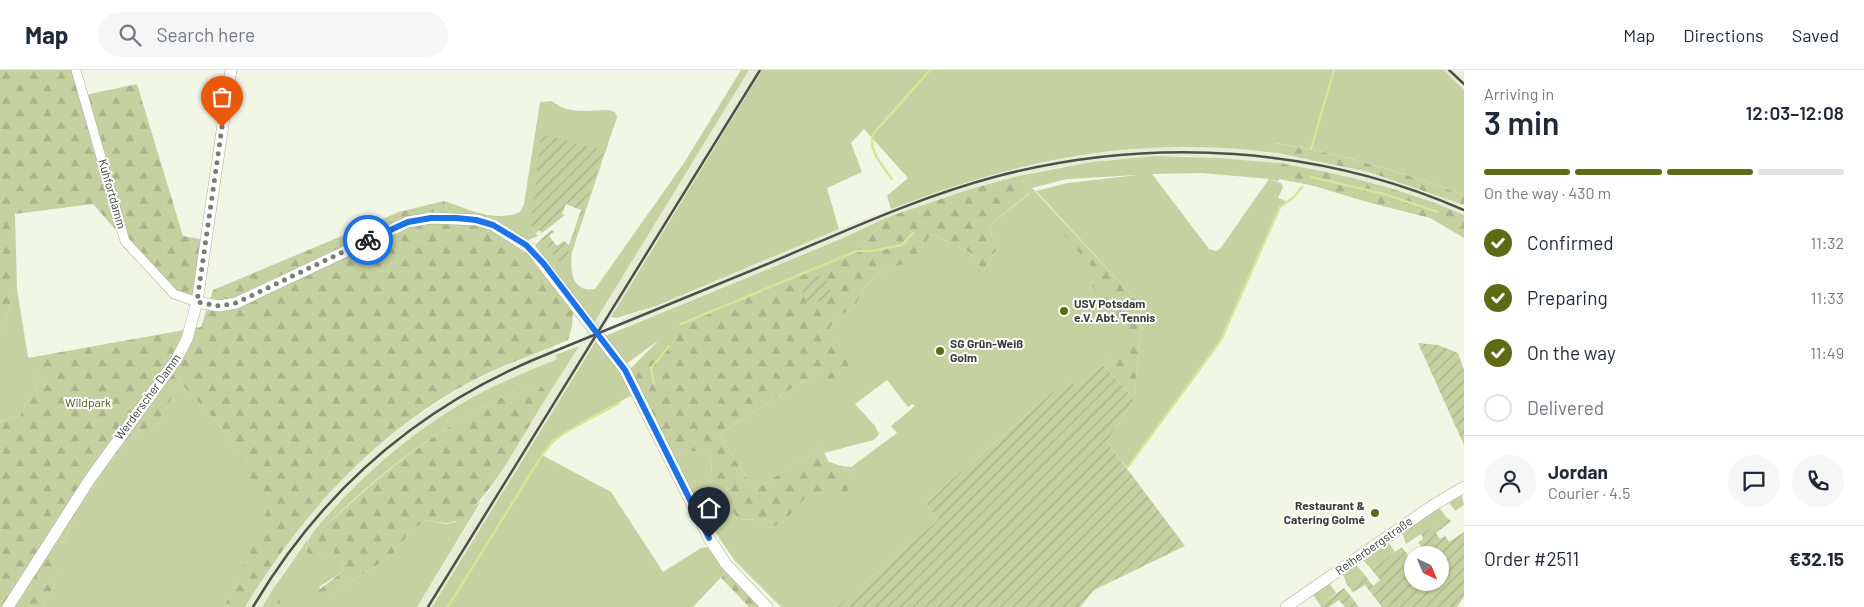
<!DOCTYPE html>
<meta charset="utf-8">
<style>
body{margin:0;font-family:Barlow,sans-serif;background:#f6f6f7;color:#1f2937;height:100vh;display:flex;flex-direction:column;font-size:19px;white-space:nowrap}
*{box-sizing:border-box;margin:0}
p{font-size:16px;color:#747a83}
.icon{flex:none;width:28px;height:28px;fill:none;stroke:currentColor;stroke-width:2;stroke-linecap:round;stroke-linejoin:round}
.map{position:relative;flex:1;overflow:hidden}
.panel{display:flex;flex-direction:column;background:#fff;width:400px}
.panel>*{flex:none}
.needle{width:32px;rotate:136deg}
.tools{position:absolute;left:1404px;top:476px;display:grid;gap:10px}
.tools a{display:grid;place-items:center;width:45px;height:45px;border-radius:50%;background:#fff;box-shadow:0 1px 4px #0004;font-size:25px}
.pin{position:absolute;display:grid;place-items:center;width:42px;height:42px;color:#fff;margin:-51px -21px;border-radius:50% 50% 50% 0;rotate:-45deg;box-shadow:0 0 5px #0007}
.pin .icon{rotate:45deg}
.courier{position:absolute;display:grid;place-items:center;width:50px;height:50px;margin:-25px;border:4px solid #1a73e8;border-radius:50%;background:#fff;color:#222;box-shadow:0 1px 6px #0007}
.head em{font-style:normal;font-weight:600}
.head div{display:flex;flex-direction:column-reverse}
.head{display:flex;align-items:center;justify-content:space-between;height:85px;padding:0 20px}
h1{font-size:32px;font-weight:600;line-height:38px}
.bar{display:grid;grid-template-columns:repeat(4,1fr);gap:8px 5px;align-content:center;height:60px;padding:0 20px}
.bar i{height:6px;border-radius:4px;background:#e0e1e3}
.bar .current{background:#5e6b14}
.bar p{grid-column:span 4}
.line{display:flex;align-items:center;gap:12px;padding:0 20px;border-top:1px solid #e0e1e3}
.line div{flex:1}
.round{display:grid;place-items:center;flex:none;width:52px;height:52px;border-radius:26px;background:#f6f6f7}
ol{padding:0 20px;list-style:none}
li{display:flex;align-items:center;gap:15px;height:55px}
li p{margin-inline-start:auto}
li .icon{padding:5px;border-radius:50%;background:#5e6b14;color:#fff;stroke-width:4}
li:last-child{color:#747a83}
li i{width:28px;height:28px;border:2px solid #e0e1e3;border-radius:50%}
header{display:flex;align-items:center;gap:30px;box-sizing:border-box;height:70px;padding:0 25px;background:#fff;border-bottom:1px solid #e0e1e3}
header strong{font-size:24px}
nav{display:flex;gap:28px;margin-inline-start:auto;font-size:18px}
.search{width:350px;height:45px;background:#f6f6f7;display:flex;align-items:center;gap:12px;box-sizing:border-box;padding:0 18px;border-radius:28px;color:#747a83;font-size:19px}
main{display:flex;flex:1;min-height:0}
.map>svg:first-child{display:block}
.built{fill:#e7edd5}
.grass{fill:#c5d1a1;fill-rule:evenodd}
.forest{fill:url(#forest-firs)}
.garden{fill:url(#garden-furrows)}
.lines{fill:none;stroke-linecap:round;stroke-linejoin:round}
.stream{stroke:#d5e697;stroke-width:2.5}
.street-casing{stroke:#aaae9e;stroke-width:10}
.secondary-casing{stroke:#aaae9e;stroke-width:12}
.street{stroke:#fff;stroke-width:9}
.secondary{stroke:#fff;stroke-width:11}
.rail{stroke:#4f5149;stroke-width:2.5}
.done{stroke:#7a7d73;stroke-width:5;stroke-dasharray:0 9}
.route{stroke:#1a73e8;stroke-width:6}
.poi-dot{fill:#5e6b14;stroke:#fff;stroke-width:2}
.labels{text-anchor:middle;stroke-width:4;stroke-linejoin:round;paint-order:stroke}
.street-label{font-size:12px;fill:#3a3c35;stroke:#fff}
.poi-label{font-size:12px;font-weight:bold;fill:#3a3c35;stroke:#fff;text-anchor:start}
.park-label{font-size:12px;fill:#4b551d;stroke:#fff}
</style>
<header>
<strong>Map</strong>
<div class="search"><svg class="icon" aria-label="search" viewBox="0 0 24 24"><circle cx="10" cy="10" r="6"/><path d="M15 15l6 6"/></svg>Search here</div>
<nav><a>Map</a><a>Directions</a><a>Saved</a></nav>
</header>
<main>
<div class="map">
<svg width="1464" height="537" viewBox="0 0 1464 537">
<defs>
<pattern id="forest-firs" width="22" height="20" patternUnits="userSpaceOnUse" patternTransform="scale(1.25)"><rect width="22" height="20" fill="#c5d1a1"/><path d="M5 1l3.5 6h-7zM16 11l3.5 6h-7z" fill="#aab48b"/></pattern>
<pattern id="garden-furrows" width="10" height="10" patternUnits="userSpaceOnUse" patternTransform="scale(1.25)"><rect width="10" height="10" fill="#c5d1a1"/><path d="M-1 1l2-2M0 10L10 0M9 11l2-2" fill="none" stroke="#aab48b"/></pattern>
</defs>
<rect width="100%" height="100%" fill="#f2f6e5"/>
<!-- built -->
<g class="built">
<polygon points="749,0 762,0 505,420 432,537 417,537"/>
<polygon points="1444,0 1464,2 1464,20"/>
<polygon points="1188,76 1252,80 1341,94 1396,110 1457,132 1464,135 1464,145 1393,119 1279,93 1187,86 1155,86 1092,92 1029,103 967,120 888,147 841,169 625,257 621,249 839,159 932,123 996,102 1091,83 1155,77"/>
<polygon points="552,275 557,289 474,326 447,342 393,382 344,427 319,455 289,494 262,537 245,537 278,486 308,446 333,417 384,370 411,350 468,313"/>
</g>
<!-- grass -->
<g class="grass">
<path d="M741,0H749L594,253L534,177L541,169L563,197L605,81L531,157L538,166L528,170L450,144L444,131C468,139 495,153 520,142L524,134L540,32L552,31C568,45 590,40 609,40L615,42L617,47L572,182C570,198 571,223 595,219L684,93Z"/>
<path d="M762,0H1444L1464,20V125C1403,102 1340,83 1275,73L1277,83C1136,65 1023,88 891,139L887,126L908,108L864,59L851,73L862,102L827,118L839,159L658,235L617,248L611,247Z"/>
<path d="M1155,86L1218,88L1279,93V111L1270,110L1281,113L1283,117L1278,128L1288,132L1280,137L1221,270L1127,398L1107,372L1134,329L1142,255L1140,234L1036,121L1068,113L1137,105L1067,109L1032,118L1018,106L1092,92ZM1202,103L1269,109L1220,179L1216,181L1209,179L1152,104Z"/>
<path d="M1030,123L1099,205L1090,213L1135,269L1076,317L1069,308L925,433L939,449L837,537H781L735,491L713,459L716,454H706L670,388C684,382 694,379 708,384C715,398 710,397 711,410C713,424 729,438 738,449L756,450L770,458L783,452L805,427L819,425L852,407L842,396L851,397L897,363L891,356L915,336L913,334L908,337L887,310L855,334L875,356L879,364L874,370L824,383V377L754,420L719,364L820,301L836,269L829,262C832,247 846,244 856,234C859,231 860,224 863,220C876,202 892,195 913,191L931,164L971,183L983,202L996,180L989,156Z"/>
<polygon points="888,147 857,181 681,254 626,294 605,266 841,169"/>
<polygon points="17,219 28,287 41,308 20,346 0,352 0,260"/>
<path d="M596,271L622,302L634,324C602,342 565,356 542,385L611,422L663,502L701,478L707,477L727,501L693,537H432Z"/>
<path d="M579,276L545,330L546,322L531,315C452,347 385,397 325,457V448C368,400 417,358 473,327C500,312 529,301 557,289L555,285Z"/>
<polygon points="180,312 223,359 269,439 224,537 43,537 59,506 47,484 53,474 64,472 76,443 129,367 159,352"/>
<polygon points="1461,423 1464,435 1455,441 1448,431"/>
<polygon points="481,431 417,537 279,537 279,531 273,519 308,469 306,479 317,487 333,477 343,493 342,502 319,517 327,527 391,486 413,459 427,450 446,454 455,452"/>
<polygon points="1439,437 1446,447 1406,474 1402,462"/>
<polygon points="1388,472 1395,482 1371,499 1363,490"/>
<polygon points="1356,495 1364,504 1347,515 1343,504"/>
<polygon points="1329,513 1336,523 1320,535 1313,525"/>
</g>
<!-- forest -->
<g class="forest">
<polygon points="0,0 76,0 85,25 137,14 183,166 206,170 197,232 181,227 158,208 93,134 15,144 17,219 0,260"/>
<path d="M1274,73C1340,83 1402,102 1464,125V135L1369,102L1277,83Z"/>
<path d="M1279,93C1342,104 1405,119 1464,145V168L1430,148L1367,132L1314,116L1279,109Z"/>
<path d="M1018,106L1032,118L1140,234L1142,255L1134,329L1103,295L1134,269L1090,213L1098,205L1029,123L989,156L996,180L983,202L971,183L931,164L913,192C892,195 876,202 863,220C860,224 859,231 856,234C846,244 832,247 829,262L847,279L852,290L845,300L828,314L820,301L719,364L754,420L824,377V383L829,392L842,396L852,407L851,419L839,425L806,427L783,452L770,458L756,450L738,449C729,438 713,425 711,410C710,397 715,398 708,384C694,379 684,382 670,388L629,300L664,265L681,254L857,181L888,147L967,120Z"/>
<path d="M444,131L453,151L488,157L523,176L573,241L572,257L568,270C535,284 500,296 468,313C373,365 301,445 245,537H224L268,439L223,359L180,312L159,352L129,367L76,443L64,472L54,474L48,484L59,506L43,537H0V352L20,346L41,308L28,288L201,257L213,220L399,142Z"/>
<path d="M531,315L541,316L546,322L545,330C526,359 484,441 453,452C445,455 436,451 427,450L413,459L391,486L327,527H318L315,523L342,502L343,493L333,487L335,482L333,478L317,487L308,485C303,470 316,459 325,448L326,456C389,396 449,348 531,315Z"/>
<polygon points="727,501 764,537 749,537 721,508"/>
<polygon points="273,519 280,531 279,537 262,537"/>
</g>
<!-- garden -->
<g class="garden">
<polygon points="541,64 605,81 563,198 541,169 552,160 554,162 549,166 557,176 564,171 569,175 581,140 566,134 562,144 565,145 542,163 539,160 536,163 531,157"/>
<polygon points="824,204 833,225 808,236 799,214"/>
<polygon points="1418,273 1438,275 1458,283 1464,300 1464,375"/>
<polygon points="1103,295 1134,329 1107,372 1185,476 1094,520 1080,537 837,537 939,449 925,433 1069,308 1076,317"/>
<polygon points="1446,447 1451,451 1436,463 1440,469 1445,466 1449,472 1464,462 1464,527 1457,537 1382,537 1365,515 1353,522 1347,515 1364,504 1373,516 1380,510 1371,499 1402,477 1412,491 1412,512 1440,512 1440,485 1428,485 1418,472 1423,469 1421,464"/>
<polygon points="1344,518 1359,537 1345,537 1339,530 1329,537 1321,537 1320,535"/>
</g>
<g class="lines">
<!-- stream -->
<g class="stream">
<polyline points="1311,79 1334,0"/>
<polyline points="1311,107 1384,124 1438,142"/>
<path d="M892,109C883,96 866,79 874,63L930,0"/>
<polyline points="681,254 857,181 872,181 902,175 913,163"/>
<polyline points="654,314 651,298 669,276"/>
<polyline points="1127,398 1221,270 1280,137 1294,127 1302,117"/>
<polyline points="448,537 542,385 553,371 564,363 619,333"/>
</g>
<defs>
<polyline id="street" points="76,0 125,171 174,224 197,232"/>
<g id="secondary">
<polyline points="197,232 219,236 236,233 408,152 431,148 477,150 493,155 531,179 625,300 709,468 726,494 767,537"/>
<polyline points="8,537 90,409 176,290 187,269 197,232 231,0"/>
<polyline points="1286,537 1432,436 1464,417"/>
</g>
</defs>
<!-- street casing -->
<use href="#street" class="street-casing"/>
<!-- secondary casing -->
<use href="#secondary" class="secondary-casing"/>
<!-- street -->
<use href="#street" class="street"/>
<!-- secondary -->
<use href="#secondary" class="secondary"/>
<!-- rail -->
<g class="rail">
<polyline points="1449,0 1464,14"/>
<path d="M253,537C320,423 412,342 533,290C610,258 688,227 765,195C841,163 918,127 998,106C1152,66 1318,76 1464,140"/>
<polyline points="428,537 760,0"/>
</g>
</g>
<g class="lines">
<!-- done -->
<polyline class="done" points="222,57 197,232 219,236 236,233 368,170"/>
<!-- route -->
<polyline class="route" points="368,170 408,152 431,148 456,148 476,150 493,155 526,175 544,194 625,300 709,468"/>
</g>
<!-- markers -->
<g class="poi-dot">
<circle cx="1064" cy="241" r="5"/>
<circle cx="940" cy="281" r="5"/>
<circle cx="1375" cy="443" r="5"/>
</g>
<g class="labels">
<!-- street labels -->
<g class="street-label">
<text transform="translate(112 124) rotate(74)" y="4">Kuhfortdamm</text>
<text transform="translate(148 327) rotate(-54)" y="4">Werderscher Damm</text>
<text transform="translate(1374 476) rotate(-35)" y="4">Reiherbergstraße</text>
</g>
<!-- poi labels -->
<g class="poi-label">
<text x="1074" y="238">USV Potsdam<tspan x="1074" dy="14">e.V. Abt. Tennis</tspan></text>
<text x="950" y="278">SG Grün-Weiß<tspan x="950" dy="14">Golm</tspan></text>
<text x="1365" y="440" text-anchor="end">Restaurant &amp;<tspan x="1365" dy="14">Catering Golmé</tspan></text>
</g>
<!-- park labels -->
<g class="park-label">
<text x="88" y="337">Wildpark</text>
</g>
</g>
</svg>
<div class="tools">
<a><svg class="needle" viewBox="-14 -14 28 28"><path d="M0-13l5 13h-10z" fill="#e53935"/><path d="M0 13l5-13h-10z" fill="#747a83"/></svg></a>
</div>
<div class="pin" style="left:222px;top:57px;background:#ea580c"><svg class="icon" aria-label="bag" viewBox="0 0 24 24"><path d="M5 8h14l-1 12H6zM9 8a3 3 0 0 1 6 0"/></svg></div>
<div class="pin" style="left:709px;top:468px;background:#1f2937"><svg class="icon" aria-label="home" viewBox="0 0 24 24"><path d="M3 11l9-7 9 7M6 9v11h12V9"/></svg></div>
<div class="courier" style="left:368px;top:170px"><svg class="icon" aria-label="bike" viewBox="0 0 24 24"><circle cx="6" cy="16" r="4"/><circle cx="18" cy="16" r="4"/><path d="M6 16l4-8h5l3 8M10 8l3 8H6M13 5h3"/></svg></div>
</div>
<section class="panel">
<div class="head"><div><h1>3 min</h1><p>Arriving in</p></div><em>12:03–12:08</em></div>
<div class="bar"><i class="current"></i><i class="current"></i><i class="current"></i><i></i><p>On the way · 430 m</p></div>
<ol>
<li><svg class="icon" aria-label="check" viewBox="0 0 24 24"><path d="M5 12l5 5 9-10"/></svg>Confirmed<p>11:32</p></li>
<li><svg class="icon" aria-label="check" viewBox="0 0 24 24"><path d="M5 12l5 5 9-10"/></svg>Preparing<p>11:33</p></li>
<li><svg class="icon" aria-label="check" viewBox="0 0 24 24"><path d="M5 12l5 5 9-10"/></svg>On the way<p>11:49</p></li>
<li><i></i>Delivered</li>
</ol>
<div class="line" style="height:90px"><a class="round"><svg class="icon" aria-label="person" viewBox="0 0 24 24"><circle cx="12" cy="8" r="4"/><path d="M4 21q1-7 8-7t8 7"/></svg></a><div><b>Jordan</b><p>Courier · 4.5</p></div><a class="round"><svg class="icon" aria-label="chat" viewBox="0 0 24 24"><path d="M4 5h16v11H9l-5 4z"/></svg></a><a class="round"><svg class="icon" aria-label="phone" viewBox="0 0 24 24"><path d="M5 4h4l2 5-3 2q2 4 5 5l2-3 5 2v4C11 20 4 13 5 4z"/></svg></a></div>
<div class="line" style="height:65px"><div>Order #2511</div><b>€32.15</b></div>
</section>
</main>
